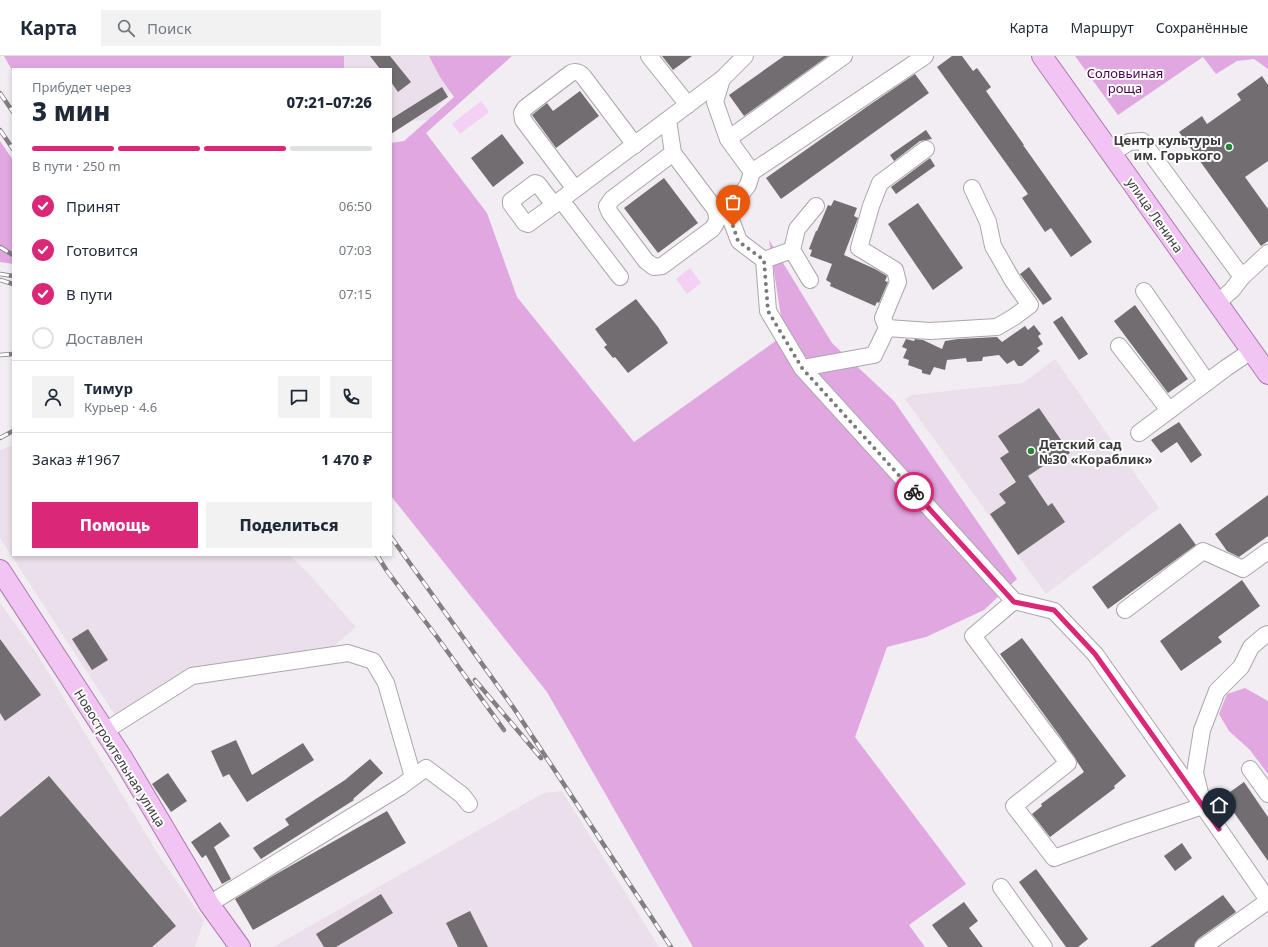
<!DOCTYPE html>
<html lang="ru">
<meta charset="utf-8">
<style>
body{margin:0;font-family:"Noto Sans",sans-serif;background:#f2f2f3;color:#1f2937;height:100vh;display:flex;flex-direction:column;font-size:15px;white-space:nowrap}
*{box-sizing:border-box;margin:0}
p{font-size:13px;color:#747a83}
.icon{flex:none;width:22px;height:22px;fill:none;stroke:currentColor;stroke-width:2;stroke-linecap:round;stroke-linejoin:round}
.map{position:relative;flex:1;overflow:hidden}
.drawer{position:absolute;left:12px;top:12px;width:380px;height:488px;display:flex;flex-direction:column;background:#fff;border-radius:0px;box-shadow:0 2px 6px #0003}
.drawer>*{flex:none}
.pin{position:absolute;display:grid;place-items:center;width:34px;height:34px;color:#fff;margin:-41px -17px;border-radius:50% 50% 50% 0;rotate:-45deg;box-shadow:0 0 4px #0007}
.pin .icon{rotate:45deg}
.courier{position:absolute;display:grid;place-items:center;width:40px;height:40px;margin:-20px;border:3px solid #db2777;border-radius:50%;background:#fff;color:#222;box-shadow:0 1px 5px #0007}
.overview em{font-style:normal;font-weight:800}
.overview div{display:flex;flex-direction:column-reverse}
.overview{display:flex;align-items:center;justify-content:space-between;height:68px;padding:0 20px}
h1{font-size:26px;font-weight:800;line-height:30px}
.bar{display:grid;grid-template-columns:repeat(4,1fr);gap:6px 4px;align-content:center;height:48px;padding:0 20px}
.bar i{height:5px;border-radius:3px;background:#e0e1e3}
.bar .active{background:#db2777}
.bar p{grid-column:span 4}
.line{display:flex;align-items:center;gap:10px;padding:0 20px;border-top:1px solid #e0e1e3}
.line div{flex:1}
.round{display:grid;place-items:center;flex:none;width:42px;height:42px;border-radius:0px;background:#f2f2f3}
ol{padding:0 20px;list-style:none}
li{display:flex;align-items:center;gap:12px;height:44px}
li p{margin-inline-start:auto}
li .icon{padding:4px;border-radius:50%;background:#db2777;color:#fff;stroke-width:4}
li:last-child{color:#747a83}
li i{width:22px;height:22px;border:2px solid #e0e1e3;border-radius:50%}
.button{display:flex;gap:8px;margin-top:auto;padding:8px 20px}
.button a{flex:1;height:46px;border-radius:0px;background:#db2777;color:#fff;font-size:16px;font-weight:800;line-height:46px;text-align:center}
.button a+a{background:#f2f2f3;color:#1f2937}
header{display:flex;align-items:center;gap:24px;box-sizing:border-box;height:56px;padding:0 20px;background:#fff;border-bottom:1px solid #e0e1e3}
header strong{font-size:19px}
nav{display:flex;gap:22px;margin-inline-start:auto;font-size:14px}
.search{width:280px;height:36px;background:#f2f2f3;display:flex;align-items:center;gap:10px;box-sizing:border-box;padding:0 14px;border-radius:0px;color:#747a83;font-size:15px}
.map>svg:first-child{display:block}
.built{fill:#eadfea}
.green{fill:#f4d0f4}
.forest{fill:#e0a7e1}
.building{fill:#716d71}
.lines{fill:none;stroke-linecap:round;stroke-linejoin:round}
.minor-casing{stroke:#aba6ab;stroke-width:18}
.major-casing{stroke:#ac7aae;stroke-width:22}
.minor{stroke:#fff;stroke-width:16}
.major{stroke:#f2c4f3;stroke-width:20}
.rail-casing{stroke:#827e82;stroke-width:4.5}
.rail{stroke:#fff;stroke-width:3;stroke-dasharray:9;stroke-linecap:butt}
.done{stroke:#7c797c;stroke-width:4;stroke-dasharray:0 7.2}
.route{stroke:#db2777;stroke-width:5}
.poi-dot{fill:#298638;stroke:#fff;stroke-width:1.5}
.labels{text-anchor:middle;stroke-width:4;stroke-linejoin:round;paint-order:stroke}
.park-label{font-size:13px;fill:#49024c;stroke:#fff}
.poi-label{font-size:13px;font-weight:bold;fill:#3c3a3c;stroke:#fff;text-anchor:end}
.street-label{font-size:13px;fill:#3c3a3c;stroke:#fff}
</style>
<header>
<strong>Карта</strong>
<div class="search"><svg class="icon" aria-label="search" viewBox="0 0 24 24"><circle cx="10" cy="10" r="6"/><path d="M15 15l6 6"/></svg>Поиск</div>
<nav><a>Карта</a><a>Маршрут</a><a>Сохранённые</a></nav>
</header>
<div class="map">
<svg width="1268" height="891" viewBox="0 0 1268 891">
<rect width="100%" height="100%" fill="#f2edf2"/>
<!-- built -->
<g class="built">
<polygon points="327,0 478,0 429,64 391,66 391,13 326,13"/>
<polygon points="1055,303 1159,452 1046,538 905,343 911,339 1023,327"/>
<polygon points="13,389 13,499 289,499 305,514 356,571 323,599 206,618 117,662 0,482 0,394"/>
<polygon points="0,547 37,598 161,803 204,864 195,891 0,891"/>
<polygon points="562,735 659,891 273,891 544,737"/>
</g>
<!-- green -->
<g class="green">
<polygon points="481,45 489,56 460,78 452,68"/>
<polygon points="690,212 701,227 687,238 676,223"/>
</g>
<!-- forest -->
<g class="forest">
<polygon points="4,0 344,0 344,13 13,13 13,16"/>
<polygon points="429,0 512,0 426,77 487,157 517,241 634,386 784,279 769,184 832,287 894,345 1017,523 984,554 926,581 887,591 855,681 966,828 909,869 925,891 693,891 547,636 391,440 391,87 404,85 454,41 440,21"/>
<polygon points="1075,0 1268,0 1268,13 1254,3 1237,5 1216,18 1203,1 1118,59"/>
<polygon points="0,85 13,104 13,208 0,206"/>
<polygon points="1245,632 1268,645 1268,718 1250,694 1229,675 1219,658 1227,638"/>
</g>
<!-- building -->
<g class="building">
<polygon points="370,0 390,0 411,26 398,36 391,26 391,13 380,13"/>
<polygon points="662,0 692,0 673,14"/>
<polygon points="784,0 828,0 744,60 729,39"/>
<polygon points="952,0 962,0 973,15 977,12 991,31 986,35 1024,89 1023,89 1092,186 1071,201 1051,172 1045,176 1022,142 1028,138 937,11"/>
<polygon points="915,18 929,37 781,143 766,122 868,50"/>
<polygon points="1262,20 1268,29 1268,105 1245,121 1268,153 1268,185 1261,190 1179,76 1202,60 1207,68 1241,44 1237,38"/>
<polygon points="442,31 448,41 391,78 391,63"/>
<polygon points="580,35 599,60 556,92 532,59 547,47 553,55"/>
<polygon points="926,74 932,83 920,85 894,105 890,99"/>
<polygon points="502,78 524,107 493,131 471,102"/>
<polygon points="930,102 935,110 896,138 891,131"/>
<polygon points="664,122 698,167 658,197 624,152"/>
<polygon points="834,144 857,152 854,160 858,162 844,199 875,213 887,220 885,225 888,226 879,247 877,246 875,250 830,230 831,227 826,224 832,208 810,200 812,194 809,193 816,175 817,175 828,149 831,150"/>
<polygon points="918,147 963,212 933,234 888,168"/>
<polygon points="1029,211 1052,243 1043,249 1020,218"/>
<polygon points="636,243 658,271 668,287 628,317 615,301 613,302 604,291 607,289 595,273"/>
<polygon points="1135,249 1188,323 1168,337 1114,265"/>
<polygon points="1062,260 1088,298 1079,304 1053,266"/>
<polygon points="1034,269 1041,278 1038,280 1043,288 1037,292 1040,295 1022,310 1018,310 1014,304 1007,308 999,299 983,301 982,305 967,306 966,302 947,304 945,314 934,311 930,319 922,317 922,314 908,309 909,304 903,302 907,293 902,291 906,283 914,285 915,283 923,284 942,293 945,285 958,283 997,281 1002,286 1025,270 1028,274"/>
<polygon points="1039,352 1070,397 1051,410 1049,406 1028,420 1048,450 1052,447 1065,466 1018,499 990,458 1006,447 999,438 1016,426 1000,402 1009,396 998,380"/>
<polygon points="1179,366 1202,399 1191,407 1177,386 1161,397 1151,384"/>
<polygon points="1268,439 1268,480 1239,501 1227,495 1215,478"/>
<polygon points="1180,467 1196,489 1108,553 1092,531"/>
<polygon points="1242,524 1260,550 1218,581 1222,586 1181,615 1160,585"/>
<polygon points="88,573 108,604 92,614 72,583"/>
<polygon points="1022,582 1126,720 1114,730 1115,732 1050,781 1032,758 1042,750 1041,748 1084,716 1062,683 1000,598"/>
<polygon points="0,583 41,639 5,665 0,657"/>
<polygon points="236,684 252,719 303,687 314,704 247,746 229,718 223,721 211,695"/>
<polygon points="370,703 383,717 353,743 354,744 261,803 253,792 289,769 285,763 345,724"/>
<polygon points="168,717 187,745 171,756 152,728"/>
<polygon points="49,720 176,870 152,891 0,891 0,761"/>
<polygon points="1244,726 1268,761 1268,805 1223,741"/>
<polygon points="387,755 406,787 253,874 235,843 271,821"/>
<polygon points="220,766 230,780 214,791 231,823 222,828 206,799 202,802 191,786"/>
<polygon points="1182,787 1192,802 1175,815 1164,800"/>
<polygon points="1036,813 1088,883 1078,891 1066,891 1019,826"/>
<polygon points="381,838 393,857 336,891 324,891 316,878"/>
<polygon points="1223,839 1236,856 1198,883 1195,887 1194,891 1150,891"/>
<polygon points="964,846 978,865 969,872 983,891 948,891 932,869"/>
<polygon points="470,855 488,891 458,891 446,867"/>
</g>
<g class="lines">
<defs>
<g id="minor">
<polyline points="649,0 688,49"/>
<polyline points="925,0 752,116 748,129 728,156 739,185 764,204 768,255 802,312 1014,545 1054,555 1095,598 1203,750 1268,844"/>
<polyline points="722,23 715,46 728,83"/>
<path d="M668,64L673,97L715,153C718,161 718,166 712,173L662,210L654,211L646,205L610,157L607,150L612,143L673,97"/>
<polyline points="1111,98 1129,86 1142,85 1242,221 1232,234 1217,247"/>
<polyline points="752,116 728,83 844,0"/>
<path d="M575,133L523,64L522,57L525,52L571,17C576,15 579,16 583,20L635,89"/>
<polyline points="561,144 620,221"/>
<polyline points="554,149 528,168 525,167 511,148 511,145 535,127 538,128 554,149 722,23 745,0"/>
<polyline points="764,204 792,194"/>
<polyline points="1242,221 1268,197"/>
<polyline points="810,224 792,194 797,173 816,150"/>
<polyline points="1144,235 1207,326"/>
<polyline points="887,272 883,262 898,226 895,214 859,192 871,150 880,127 926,93"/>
<polyline points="1119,290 1169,354"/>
<polyline points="802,312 874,299 887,272 930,275 997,271 1014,261 1030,249 1013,225 993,190 988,166 972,132"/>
<polyline points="1139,377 1226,312 1251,295"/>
<polyline points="1014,545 973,580 1068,707 1014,750 1054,802 1128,775 1203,750"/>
<polyline points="1125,554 1203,495 1243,513 1268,495"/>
<polyline points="105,675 192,620 348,597 373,605 386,627 413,721"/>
<polyline points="1250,713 1268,738"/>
<polyline points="1201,741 1195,717 1202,674 1217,635 1241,611 1251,591 1265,579 1268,578"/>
<polyline points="1001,831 1044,891"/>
<polyline points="209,848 400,731 426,712 462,739 469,748"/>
<polyline points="1203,891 1268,845"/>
</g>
<g id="major">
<polyline points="1042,0 1268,318"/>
<polyline points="0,514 123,703 209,848 240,891"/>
</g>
</defs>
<!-- minor casing -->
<use href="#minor" class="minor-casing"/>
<!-- major casing -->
<use href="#major" class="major-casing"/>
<!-- minor -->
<use href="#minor" class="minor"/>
<!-- major -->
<use href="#major" class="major"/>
<defs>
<g id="rail">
<polyline points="0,37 13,56"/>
<polyline points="0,74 13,93"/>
<polyline points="0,191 13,199"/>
<polyline points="0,218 13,220"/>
<polyline points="0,224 13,228"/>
<polyline points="0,299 13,298"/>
<polyline points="0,382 13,375"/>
<polyline points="391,481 513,651 671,891"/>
<polyline points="377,499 387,515 437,581 504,674"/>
<polyline points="475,624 541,702"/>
</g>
</defs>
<!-- rail casing -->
<use href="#rail" class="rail-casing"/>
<!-- rail -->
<use href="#rail" class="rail"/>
</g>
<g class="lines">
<!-- done -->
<polyline class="done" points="733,170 738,185 764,204 768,255 802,312 914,436"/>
<!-- route -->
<polyline class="route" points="914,436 1014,546 1054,554 1095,598 1219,773"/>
</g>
<!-- markers -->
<g class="poi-dot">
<circle cx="1229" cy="91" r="4"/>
<circle cx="1031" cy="395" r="4"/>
</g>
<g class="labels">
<!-- park labels -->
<g class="park-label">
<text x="1125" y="22">Соловьиная<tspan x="1125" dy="15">роща</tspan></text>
</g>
<!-- poi labels -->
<g class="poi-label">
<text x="1221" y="89">Центр культуры<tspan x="1221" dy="15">им. Горького</tspan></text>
<text x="1039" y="393" text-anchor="start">Детский сад<tspan x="1039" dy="15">№30 «Кораблик»</tspan></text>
</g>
<!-- street labels -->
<g class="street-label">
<text transform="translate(1155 159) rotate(55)" y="5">улица Ленина</text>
<text transform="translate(120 702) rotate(58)" y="5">Новостроительная улица</text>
</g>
</g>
</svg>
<div class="pin" style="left:733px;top:170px;background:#ea580c"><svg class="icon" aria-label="bag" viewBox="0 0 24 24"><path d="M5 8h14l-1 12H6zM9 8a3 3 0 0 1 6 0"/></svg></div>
<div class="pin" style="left:1219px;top:773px;background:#1f2937"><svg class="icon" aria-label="home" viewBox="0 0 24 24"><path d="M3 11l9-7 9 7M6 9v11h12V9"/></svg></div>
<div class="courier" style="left:914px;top:436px"><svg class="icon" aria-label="bike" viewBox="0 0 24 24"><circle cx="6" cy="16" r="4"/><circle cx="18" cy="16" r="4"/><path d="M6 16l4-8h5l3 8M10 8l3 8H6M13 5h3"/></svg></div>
<section class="drawer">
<div class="overview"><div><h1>3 мин</h1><p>Прибудет через</p></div><em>07:21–07:26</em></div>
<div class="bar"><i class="active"></i><i class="active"></i><i class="active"></i><i></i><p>В пути · 250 m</p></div>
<ol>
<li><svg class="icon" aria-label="check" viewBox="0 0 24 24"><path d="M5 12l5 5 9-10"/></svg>Принят<p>06:50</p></li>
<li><svg class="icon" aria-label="check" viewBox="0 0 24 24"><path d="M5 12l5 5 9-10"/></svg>Готовится<p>07:03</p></li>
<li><svg class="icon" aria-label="check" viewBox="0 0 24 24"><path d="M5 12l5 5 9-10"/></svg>В пути<p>07:15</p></li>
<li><i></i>Доставлен</li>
</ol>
<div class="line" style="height:72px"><a class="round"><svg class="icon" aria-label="person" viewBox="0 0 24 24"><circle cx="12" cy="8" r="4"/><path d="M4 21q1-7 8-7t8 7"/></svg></a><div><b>Тимур</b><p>Курьер · 4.6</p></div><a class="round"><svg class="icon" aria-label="chat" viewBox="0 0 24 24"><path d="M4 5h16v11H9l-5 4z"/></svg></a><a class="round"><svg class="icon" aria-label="phone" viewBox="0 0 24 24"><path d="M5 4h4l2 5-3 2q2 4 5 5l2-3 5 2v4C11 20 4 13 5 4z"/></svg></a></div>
<div class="line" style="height:52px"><div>Заказ #1967</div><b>1 470 ₽</b></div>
<div class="button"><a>Помощь</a><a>Поделиться</a></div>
</section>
</div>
